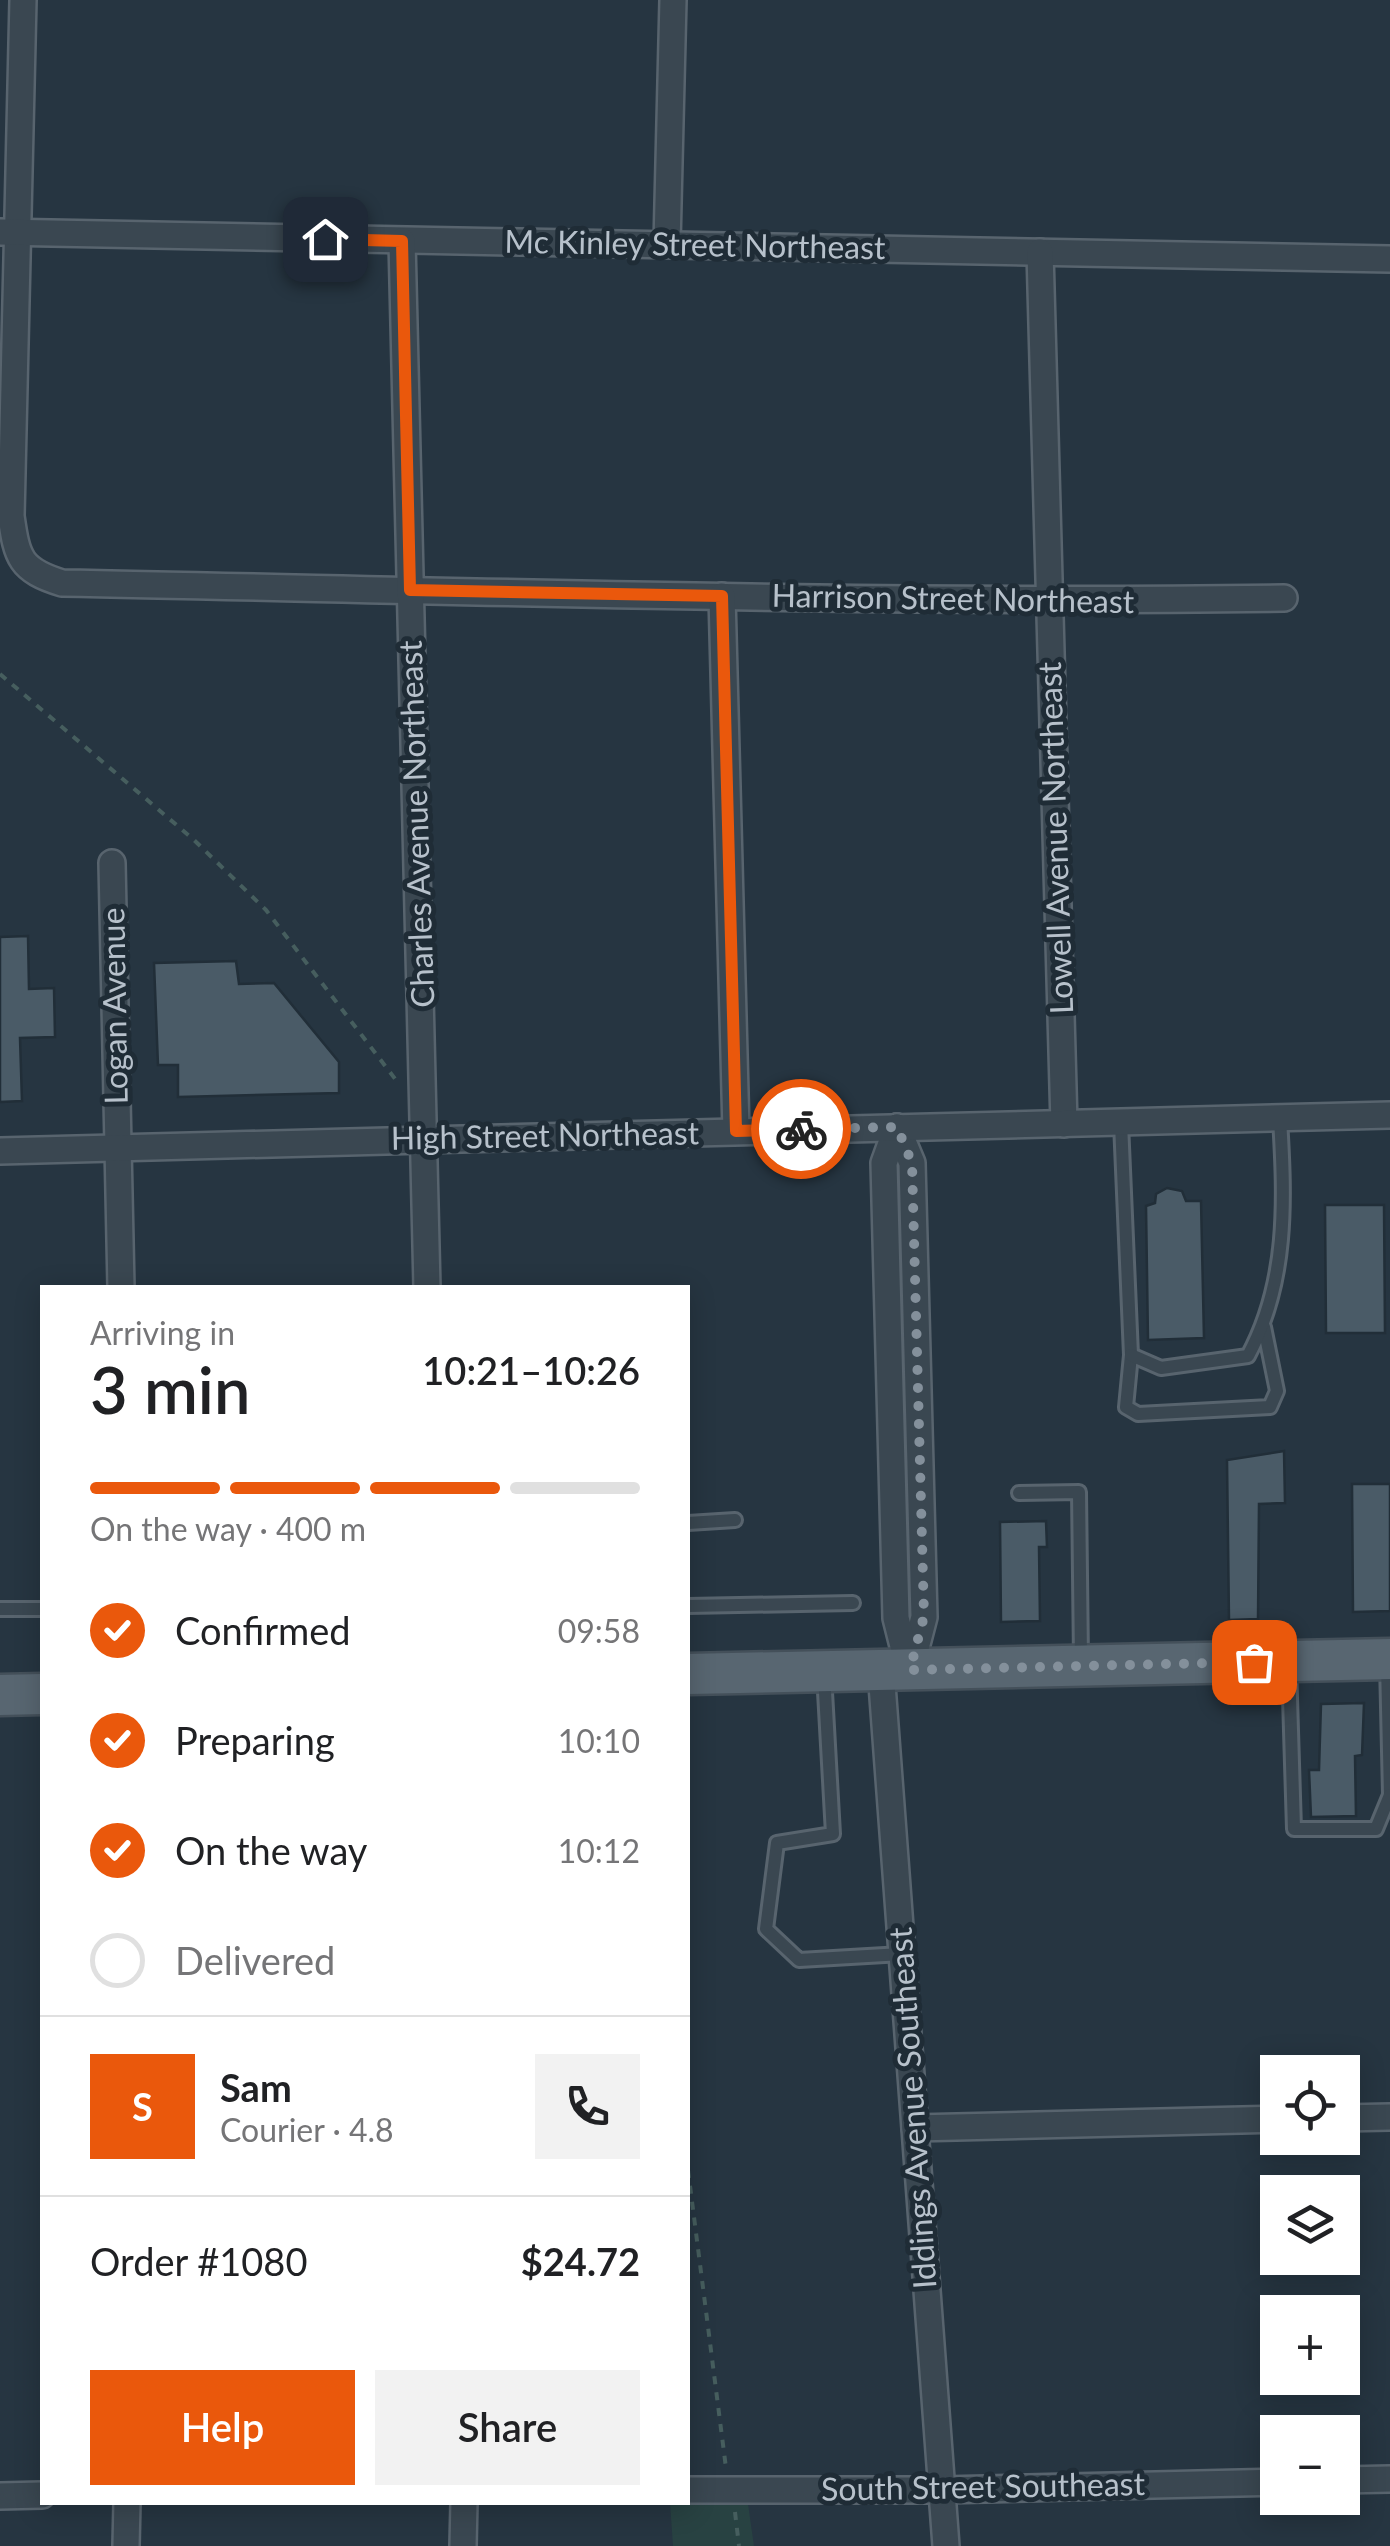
<!DOCTYPE html>
<meta charset="utf-8">
<style>
body{margin:0;font-family:Lato,sans-serif;background:#f2f2f2;color:#202124;height:100vh;display:flex;flex-direction:column;font-size:38px;white-space:nowrap}
*{box-sizing:border-box;margin:0}
p{font-size:32px;color:#757577}
.icon{flex:none;width:55px;height:55px;fill:none;stroke:currentColor;stroke-width:2;stroke-linecap:round;stroke-linejoin:round}
.map{position:relative;flex:1;overflow:hidden}
.sheet{position:absolute;left:40px;top:1285px;width:650px;height:1220px;display:flex;flex-direction:column;background:#fff;border-radius:0px;box-shadow:0 5px 25px #0003}
.sheet>*{flex:none}
.controls{position:absolute;left:1260px;top:2055px;display:grid;gap:20px}
.controls a{display:grid;place-items:center;width:100px;height:100px;border-radius:0px;background:#fff;box-shadow:0 5px 25px #0003;font-size:50px}
.pin{position:absolute;display:grid;place-items:center;width:85px;height:85px;color:#fff;margin:-42px;border-radius:20px;box-shadow:0 5px 15px #0006}
.courier{position:absolute;display:grid;place-items:center;width:100px;height:100px;margin:-50px;border:8px solid #ea580c;border-radius:50%;background:#fff;color:#222;box-shadow:0 2px 12px #0007}
.head em{font-style:normal;font-weight:600}
.head div{display:flex;flex-direction:column-reverse}
.head{display:flex;align-items:center;justify-content:space-between;height:170px;padding:0 50px}
h1{font-size:65px;font-weight:600;line-height:75px}
.bar{display:grid;grid-template-columns:repeat(4,1fr);gap:15px 10px;align-content:center;height:120px;padding:0 50px}
.bar i{height:12px;border-radius:8px;background:#e0e0e0}
.bar .current{background:#ea580c}
.bar p{grid-column:span 4}
.line{display:flex;align-items:center;gap:25px;padding:0 50px;border-top:2px solid #e0e0e0}
.line div{flex:1}
.round{display:grid;place-items:center;flex:none;width:105px;height:105px;border-radius:0px;background:#f2f2f2}
ol{padding:0 50px;list-style:none}
li{display:flex;align-items:center;gap:30px;height:110px}
li p{margin-inline-start:auto}
li .icon{padding:10px;border-radius:50%;background:#ea580c;color:#fff;stroke-width:4}
li:last-child{color:#757577}
li i{width:55px;height:55px;border:5px solid #e0e0e0;border-radius:50%}
.action{display:flex;gap:20px;margin-top:auto;padding:20px 50px}
.action a{flex:1;height:115px;border-radius:0px;background:#ea580c;color:#fff;font-size:40px;font-weight:600;line-height:115px;text-align:center}
.action a+a{background:#f2f2f2;color:#202124}
.map>svg:first-child{display:block}
.green{fill:#284242}
.building{fill:#4a5b67;stroke:#212e38;stroke-width:2.5}
.lines{fill:none;stroke-linecap:round;stroke-linejoin:round}
.lane-casing{stroke:#58646e;stroke-width:18}
.street-casing{stroke:#58646e;stroke-width:30}
.primary-casing{stroke:#44505a;stroke-width:45}
.path{stroke:#465e5e;stroke-width:4;stroke-dasharray:8 8;stroke-linecap:butt}
.lane{stroke:#3a4751;stroke-width:12}
.street{stroke:#3a4751;stroke-width:25}
.primary{stroke:#586671;stroke-width:40}
.done{stroke:#84909b;stroke-width:10;stroke-dasharray:0 18}
.route{stroke:#ea580c;stroke-width:12}
.labels{text-anchor:middle;stroke-width:10;stroke-linejoin:round;paint-order:stroke}
.street-label{font-size:32px;fill:#b7c1cb;stroke:#1f2c36}
</style>
<div class="map">
<svg width="1390" height="2546" viewBox="0 0 1390 2546">
<rect width="100%" height="100%" fill="#263541"/>
<!-- green -->
<polygon class="green" points="688,2490 746,2490 754,2546 673,2546 670,2503 688,2502"/>
<!-- building -->
<g class="building">
<polygon points="28,936 29,989 54,988 55,1037 20,1038 22,1101 0,1102 0,937"/>
<polygon points="236,961 239,984 274,983 339,1062 339,1093 178,1097 178,1065 158,1065 154,963"/>
<polygon points="1167,1188 1182,1191 1186,1201 1201,1201 1204,1338 1148,1340 1146,1206 1155,1203 1156,1194"/>
<polygon points="1325,1205 1384,1205 1385,1333 1326,1333"/>
<polygon points="1284,1451 1285,1503 1259,1504 1258,1619 1229,1620 1227,1460"/>
<polygon points="1352,1484 1390,1484 1390,1611 1353,1612"/>
<polygon points="1046,1521 1047,1547 1039,1547 1040,1621 1001,1622 1000,1522"/>
<polygon points="1364,1703 1362,1755 1355,1756 1356,1816 1311,1817 1309,1770 1319,1770 1321,1704"/>
</g>
<g class="lines">
<defs>
<g id="lane">
<polyline points="1121,1123 1131,1355 1126,1407 1138,1414 1270,1407 1277,1391 1264,1327"/>
<path d="M1131,1355L1161,1368L1248,1356C1288,1282 1285,1201 1280,1119"/>
<polyline points="1019,1493 1079,1492 1081,1659"/>
<polyline points="688,1523 735,1520"/>
<polyline points="688,1606 853,1603"/>
<polyline points="0,1609 42,1609"/>
<polyline points="1387,1663 1390,1795"/>
<polyline points="1289,1665 1294,1829 1376,1829 1390,1795"/>
<polyline points="824,1674 833,1834 777,1843 766,1929 799,1960 902,1954"/>
</g>
<g id="street">
<path d="M23,0L11,516C17,558 20,570 62,583C469,591 876,604 1284,598"/>
<polyline points="0,232 1390,259"/>
<polyline points="402,241 427,1288"/>
<polyline points="667,244 673,0"/>
<polyline points="1040,252 1064,1124"/>
<polyline points="722,596 736,1131"/>
<polyline points="112,863 121,1288"/>
<polyline points="897,1127 912,1163 924,1617 910,1671"/>
<polyline points="897,1127 884,1163 896,1618 908,1666"/>
<polyline points="0,1151 1390,1115"/>
<polyline points="881,1671 946,2546"/>
<polyline points="1342,2118 1390,2117"/>
<polyline points="915,2128 1278,2119"/>
<polyline points="1342,2480 1390,2479"/>
<polyline points="688,2490 942,2490 1278,2482"/>
<polyline points="0,2496 42,2495"/>
<polyline points="126,2546 127,2502"/>
<polyline points="463,2546 464,2502"/>
</g>
<g id="primary">
<polyline points="688,1674 1390,1659"/>
<polyline points="0,1695 42,1694"/>
</g>
</defs>
<!-- lane casing -->
<use href="#lane" class="lane-casing"/>
<!-- street casing -->
<use href="#street" class="street-casing"/>
<!-- primary casing -->
<use href="#primary" class="primary-casing"/>
<!-- path -->
<g class="path">
<polyline points="0,674 194,840 266,910 399,1084"/>
<polyline points="688,2170 726,2468"/>
<polyline points="735,2512 739,2546"/>
</g>
<!-- lane -->
<use href="#lane" class="lane"/>
<!-- street -->
<use href="#street" class="street"/>
<!-- primary -->
<use href="#primary" class="primary"/>
</g>
<g class="lines">
<!-- done -->
<polyline class="done" points="801,1129 897,1127 912,1163 924,1616 910,1670 1254,1662"/>
<!-- route -->
<polyline class="route" points="325,239 402,241 410,590 722,596 736,1131 801,1129"/>
</g>
<g class="labels">
<!-- street labels -->
<g class="street-label">
<text transform="translate(695 245) rotate(1)" y="11">Mc Kinley Street Northeast</text>
<text transform="translate(953 599) rotate(1)" y="11">Harrison Street Northeast</text>
<text transform="translate(417 824) rotate(-92)" y="11">Charles Avenue Northeast</text>
<text transform="translate(1056 838) rotate(-92)" y="11">Lowell Avenue Northeast</text>
<text transform="translate(115 1006) rotate(-91)" y="11">Logan Avenue</text>
<text transform="translate(545 1136) rotate(-1)" y="11">High Street Northeast</text>
<text transform="translate(913 2108) rotate(-94)" y="11">Iddings Avenue Southeast</text>
<text transform="translate(983 2487) rotate(-1)" y="11">South Street Southeast</text>
</g>
</g>
</svg>
<div class="controls">
<a><svg class="icon" aria-label="locate" viewBox="0 0 24 24"><circle cx="12" cy="12" r="6"/><path d="M12 2v4M12 18v4M2 12h4M18 12h4"/></svg></a>
<a><svg class="icon" aria-label="layers" viewBox="0 0 24 24"><path d="M12 4l9 5-9 5-9-5zM3 14l9 5 9-5"/></svg></a>
<a>+</a>
<a>−</a>
</div>
<div class="pin" style="left:1254px;top:1662px;background:#ea580c"><svg class="icon" aria-label="bag" viewBox="0 0 24 24"><path d="M5 8h14l-1 12H6zM9 8a3 3 0 0 1 6 0"/></svg></div>
<div class="pin" style="left:325px;top:239px;background:#1f2937"><svg class="icon" aria-label="home" viewBox="0 0 24 24"><path d="M3 11l9-7 9 7M6 9v11h12V9"/></svg></div>
<div class="courier" style="left:801px;top:1129px"><svg class="icon" aria-label="bike" viewBox="0 0 24 24"><circle cx="6" cy="16" r="4"/><circle cx="18" cy="16" r="4"/><path d="M6 16l4-8h5l3 8M10 8l3 8H6M13 5h3"/></svg></div>
<section class="sheet">
<div class="head"><div><h1>3 min</h1><p>Arriving in</p></div><em>10:21–10:26</em></div>
<div class="bar"><i class="current"></i><i class="current"></i><i class="current"></i><i></i><p>On the way · 400 m</p></div>
<ol>
<li><svg class="icon" aria-label="check" viewBox="0 0 24 24"><path d="M5 12l5 5 9-10"/></svg>Confirmed<p>09:58</p></li>
<li><svg class="icon" aria-label="check" viewBox="0 0 24 24"><path d="M5 12l5 5 9-10"/></svg>Preparing<p>10:10</p></li>
<li><svg class="icon" aria-label="check" viewBox="0 0 24 24"><path d="M5 12l5 5 9-10"/></svg>On the way<p>10:12</p></li>
<li><i></i>Delivered</li>
</ol>
<div class="line" style="height:180px"><b class="round" style="background:#ea580c;color:#fff">S</b><div><b>Sam</b><p>Courier · 4.8</p></div><a class="round"><svg class="icon" aria-label="phone" viewBox="0 0 24 24"><path d="M5 4h4l2 5-3 2q2 4 5 5l2-3 5 2v4C11 20 4 13 5 4z"/></svg></a></div>
<div class="line" style="height:130px"><div>Order #1080</div><b>$24.72</b></div>
<div class="action"><a>Help</a><a>Share</a></div>
</section>
</div>
